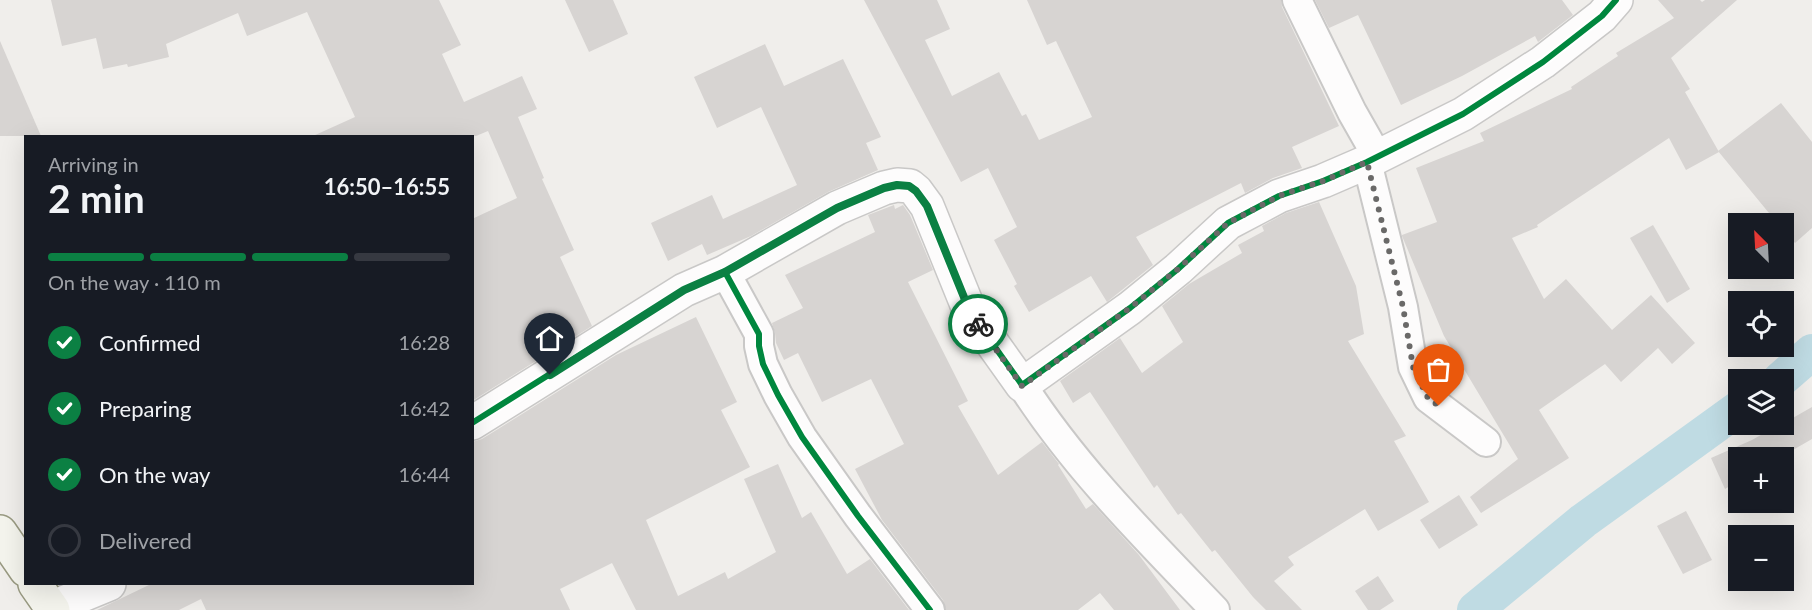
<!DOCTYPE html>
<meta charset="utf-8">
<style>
body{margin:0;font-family:Lato,sans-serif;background:#20242c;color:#f1f3f6;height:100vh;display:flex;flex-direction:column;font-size:22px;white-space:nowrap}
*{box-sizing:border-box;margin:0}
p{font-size:20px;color:#9ea1a6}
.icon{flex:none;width:33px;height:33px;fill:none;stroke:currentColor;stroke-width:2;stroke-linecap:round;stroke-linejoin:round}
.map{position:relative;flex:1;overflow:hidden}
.side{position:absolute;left:24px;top:135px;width:450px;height:450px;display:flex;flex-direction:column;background:#171b24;border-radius:0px;box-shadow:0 6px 24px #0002}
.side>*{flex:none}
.needle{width:39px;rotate:336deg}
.tools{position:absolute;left:1728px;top:213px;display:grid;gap:12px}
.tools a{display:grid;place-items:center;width:66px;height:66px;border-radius:0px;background:#171b24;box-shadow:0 6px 24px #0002;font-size:30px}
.pin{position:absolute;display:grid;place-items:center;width:51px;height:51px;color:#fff;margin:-62px -26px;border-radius:50% 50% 50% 0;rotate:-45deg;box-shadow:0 0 6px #0007}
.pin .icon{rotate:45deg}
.courier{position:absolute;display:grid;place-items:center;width:60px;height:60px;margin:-30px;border:4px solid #0b8043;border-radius:50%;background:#fff;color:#222;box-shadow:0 2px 8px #0007}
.summary em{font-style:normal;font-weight:700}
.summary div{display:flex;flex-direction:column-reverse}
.summary{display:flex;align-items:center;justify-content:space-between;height:102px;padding:0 24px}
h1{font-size:39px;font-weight:700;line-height:45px}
.bar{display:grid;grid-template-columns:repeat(4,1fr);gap:9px 6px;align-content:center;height:72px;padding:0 24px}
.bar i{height:8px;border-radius:4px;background:#363941}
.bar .active{background:#0b8043}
.bar p{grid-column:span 4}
ol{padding:0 24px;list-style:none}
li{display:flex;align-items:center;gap:18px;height:66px}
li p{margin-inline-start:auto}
li .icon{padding:6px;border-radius:50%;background:#0b8043;color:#fff;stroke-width:4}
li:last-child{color:#9ea1a6}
li i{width:33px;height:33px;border:3px solid #363941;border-radius:50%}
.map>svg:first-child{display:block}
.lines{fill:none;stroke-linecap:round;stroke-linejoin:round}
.canal{stroke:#bfdbe3;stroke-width:36}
.building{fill:#d7d4d2}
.minor-casing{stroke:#c9c8c7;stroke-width:32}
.tertiary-casing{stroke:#c9c8c7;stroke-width:36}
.secondary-casing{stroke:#999a82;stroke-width:36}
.minor{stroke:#fdfcfc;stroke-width:28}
.tertiary{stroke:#fdfcfc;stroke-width:33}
.secondary{stroke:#f4f4ed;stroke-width:33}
.cycleway-casing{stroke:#fff;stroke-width:10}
.cycleway{stroke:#00873e;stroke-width:6}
.done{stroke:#6a6968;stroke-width:6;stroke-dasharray:0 10.8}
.route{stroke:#0b8043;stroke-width:8}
</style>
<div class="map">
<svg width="1812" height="610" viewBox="0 0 1812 610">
<rect width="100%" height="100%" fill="#f0eeeb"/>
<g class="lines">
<!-- canal -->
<g class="canal">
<polyline points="1780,380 1812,352"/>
<polyline points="1475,610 1583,521 1738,409"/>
</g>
</g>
<!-- building -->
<g class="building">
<polygon points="51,0 439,0 461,45 442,54 464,102 522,76 537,109 518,117 544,178 542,179 574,250 560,257 592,326 472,401 472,219 517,198 488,131 476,136 313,136 355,117 307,12 247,36 238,13 166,44 169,57 128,67 127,64 103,69 96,38 62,46"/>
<polygon points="565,0 613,0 628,34 589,52"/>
<polygon points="864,0 937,0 950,29 925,40 952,96 999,72 1022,116 1026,114 1039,140 1092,117 1056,41 1047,45 1027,0 1281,0 1282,7 1339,126 1292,147 1302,168 1273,178 1245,193 1241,183 1136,237 1153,265 1107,302 1091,276 1029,312 1014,286 1017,284 994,240 1017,227 988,168 961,182"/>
<polygon points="1315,0 1562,0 1573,15 1538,42 1535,36 1462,76 1401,105 1358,15 1329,28"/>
<polygon points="1658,0 1700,0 1702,2 1705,0 1737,0 1671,58 1690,89 1685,92 1719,152 1686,170 1669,138 1537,225 1538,227 1512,238 1544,299 1566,279 1612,330 1651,295 1695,343 1672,364 1658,348 1621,382 1605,364 1539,410 1569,458 1481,513 1470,497 1518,459 1444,336 1402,236 1402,235 1437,222 1416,168 1484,141 1480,133 1572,89 1571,87 1618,56 1616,53 1674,18"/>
<polygon points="0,41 41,136 0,136"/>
<polygon points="765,44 784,86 843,59 881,137 866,143 878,170 828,192 751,236 707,255 702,244 668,261 651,223 712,195 723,219 797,185 761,107 717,128 694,77"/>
<polygon points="1781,103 1812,142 1812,228 1795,243 1784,230 1784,224 1778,224 1718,151"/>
<polygon points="1319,202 1356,286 1364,334 1348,341 1406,436 1394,441 1429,502 1378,531 1365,509 1288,557 1294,565 1274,581 1302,610 1266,610 1253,597 1215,550 1212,552 1181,513 1178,515 1157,485 1154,488 1090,392 1073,403 1060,381 1120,338 1142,373 1183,342 1162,306 1189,284 1242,253 1238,245 1264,231 1262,226 1286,213"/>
<polygon points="894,205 895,209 903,205 910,215 933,270 908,282 968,401 958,406 998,475 1042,442 1059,464 1058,465 1086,509 1093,504 1139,555 1180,610 1114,610 1100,593 1078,610 946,610 943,600 882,520 855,469 904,444 871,379 822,402 798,353 784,360 776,343 775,333 772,323 803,308 785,275 875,232 868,215"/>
<polygon points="1653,225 1690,289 1667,303 1630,238"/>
<polygon points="696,317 737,402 721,410 750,467 646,520 678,596 725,572 728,579 776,552 744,479 778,464 802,518 811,512 847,574 870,559 909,610 636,610 612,563 560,589 570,610 206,610 201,599 179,610 97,610 151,584 472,584 472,442 482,439 616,355"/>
<polygon points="1812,407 1812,439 1779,458 1738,458 1738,481 1725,489 1711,458 1752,440 1780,424 1784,424 1784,423"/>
<polygon points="1459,495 1478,525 1439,549 1420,520"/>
<polygon points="1686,511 1712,560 1683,574 1657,526"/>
<polygon points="1378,576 1394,601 1380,610 1368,610 1355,591"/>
</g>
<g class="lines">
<defs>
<g id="minor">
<polyline points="1297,0 1352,112 1377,156"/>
<polyline points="1367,162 1403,307 1413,367 1428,398 1486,442"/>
<polyline points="725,272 759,334 759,346 763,364 778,395 802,437 858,516 930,610"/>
<path d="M1022,385C1076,469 1147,539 1215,610"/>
</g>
<g id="tertiary">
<polyline points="472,423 684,290 725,272 837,208 884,188 897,185 910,186 916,191 927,206 970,312 1022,385 1130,308 1178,269 1228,223 1279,196 1323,181 1367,162 1463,114 1543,62 1602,16 1616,0"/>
<polyline points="51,608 109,584"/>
</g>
<g id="secondary">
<polyline points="0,532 26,570"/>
<polyline points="35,584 53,610"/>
</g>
</defs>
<!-- minor casing -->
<use href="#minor" class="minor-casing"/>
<!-- tertiary casing -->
<use href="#tertiary" class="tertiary-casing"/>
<!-- secondary casing -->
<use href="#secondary" class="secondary-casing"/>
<!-- minor -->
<use href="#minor" class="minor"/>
<!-- tertiary -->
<use href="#tertiary" class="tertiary"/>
<!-- secondary -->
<use href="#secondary" class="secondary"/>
<defs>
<g id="cycleway">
<polyline points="725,272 759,334 759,346 763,364 778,395 802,437 858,516 930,610"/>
<polyline points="472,423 684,290 725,272 837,208 884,188 897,185 910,186 916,191 927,206 970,312 1022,385 1130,308 1178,269 1228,223 1279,196 1323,181 1367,162 1463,114 1543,62 1602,16 1616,0"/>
</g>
</defs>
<!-- cycleway casing -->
<use href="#cycleway" class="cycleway-casing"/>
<!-- cycleway -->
<use href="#cycleway" class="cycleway"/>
</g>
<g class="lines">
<!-- done -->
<polyline class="done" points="978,324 1022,386 1130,308 1178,269 1228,223 1279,196 1323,181 1367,162 1403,307 1413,367 1428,398 1439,406"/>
<!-- route -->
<polyline class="route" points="550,375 684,290 725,272 837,208 884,188 897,185 909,186 916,191 927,206 970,312 978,324"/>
</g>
</svg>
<div class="tools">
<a><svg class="needle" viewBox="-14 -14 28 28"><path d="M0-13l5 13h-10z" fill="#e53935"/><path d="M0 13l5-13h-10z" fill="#9ea1a6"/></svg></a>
<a><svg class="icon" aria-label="locate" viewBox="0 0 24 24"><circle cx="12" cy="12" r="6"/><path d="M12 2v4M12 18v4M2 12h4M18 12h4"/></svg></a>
<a><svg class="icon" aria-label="layers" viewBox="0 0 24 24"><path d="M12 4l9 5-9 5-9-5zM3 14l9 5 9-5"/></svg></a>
<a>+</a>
<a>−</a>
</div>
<div class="pin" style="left:1439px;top:406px;background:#ea580c"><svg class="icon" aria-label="bag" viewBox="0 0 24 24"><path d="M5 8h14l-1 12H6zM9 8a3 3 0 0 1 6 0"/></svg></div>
<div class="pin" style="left:550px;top:375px;background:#1f2937"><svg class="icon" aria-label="home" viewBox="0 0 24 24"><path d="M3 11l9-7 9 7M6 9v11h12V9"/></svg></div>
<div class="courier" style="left:978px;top:324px"><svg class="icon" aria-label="bike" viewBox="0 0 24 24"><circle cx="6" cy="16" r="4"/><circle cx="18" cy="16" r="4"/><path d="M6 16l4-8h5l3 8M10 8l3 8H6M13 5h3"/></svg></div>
<section class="side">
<div class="summary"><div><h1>2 min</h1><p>Arriving in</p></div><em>16:50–16:55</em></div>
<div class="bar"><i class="active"></i><i class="active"></i><i class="active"></i><i></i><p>On the way · 110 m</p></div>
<ol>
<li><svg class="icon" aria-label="check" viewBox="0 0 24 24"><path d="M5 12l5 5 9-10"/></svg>Confirmed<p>16:28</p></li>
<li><svg class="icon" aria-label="check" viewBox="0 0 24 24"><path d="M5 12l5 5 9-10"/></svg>Preparing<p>16:42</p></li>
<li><svg class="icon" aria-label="check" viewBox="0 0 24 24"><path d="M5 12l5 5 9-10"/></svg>On the way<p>16:44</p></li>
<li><i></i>Delivered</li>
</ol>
</section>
</div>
